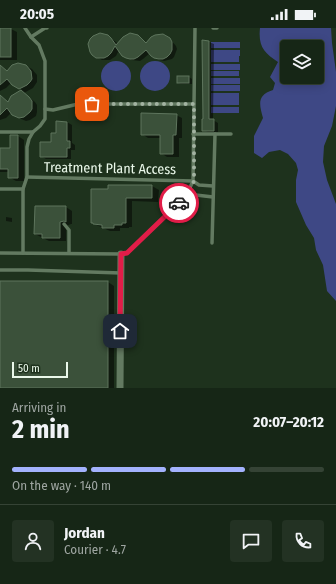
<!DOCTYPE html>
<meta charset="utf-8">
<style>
body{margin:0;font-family:"Fira Sans Condensed",sans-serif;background:#233223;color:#f1f3f6;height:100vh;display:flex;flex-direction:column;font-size:15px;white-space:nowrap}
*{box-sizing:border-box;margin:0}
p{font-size:13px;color:#9ea5a1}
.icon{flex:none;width:22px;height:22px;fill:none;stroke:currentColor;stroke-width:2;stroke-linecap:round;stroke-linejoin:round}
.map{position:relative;height:360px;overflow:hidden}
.sheet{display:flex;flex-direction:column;background:#162616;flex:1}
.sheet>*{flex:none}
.fabs{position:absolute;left:280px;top:12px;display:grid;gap:8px}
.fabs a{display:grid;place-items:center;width:44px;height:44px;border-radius:4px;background:#162616;box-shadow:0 2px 10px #0003,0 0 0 1px #354335;font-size:20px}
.scale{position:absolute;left:12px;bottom:10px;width:56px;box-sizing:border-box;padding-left:4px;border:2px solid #eaf8ea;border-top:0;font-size:11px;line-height:14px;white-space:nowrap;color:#eaf8ea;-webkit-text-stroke:3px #1e321d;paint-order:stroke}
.pin{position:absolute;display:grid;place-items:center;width:34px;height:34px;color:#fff;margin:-17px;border-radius:8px;box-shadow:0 2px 6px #0006}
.courier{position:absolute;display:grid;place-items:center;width:40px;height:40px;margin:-20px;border:3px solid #e11d48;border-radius:50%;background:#fff;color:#222;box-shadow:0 1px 5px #0007}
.overview em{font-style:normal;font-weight:700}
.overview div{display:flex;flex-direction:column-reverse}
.overview{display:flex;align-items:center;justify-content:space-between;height:68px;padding:0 12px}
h1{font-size:26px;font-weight:700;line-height:30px}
.bar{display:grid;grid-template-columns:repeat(4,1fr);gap:6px 4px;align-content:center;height:48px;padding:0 12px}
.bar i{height:5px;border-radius:3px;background:#354335}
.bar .current{background:#a3b2fd}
.bar p{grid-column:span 4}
.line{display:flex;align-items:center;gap:10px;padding:0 12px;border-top:1px solid #354335}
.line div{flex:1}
.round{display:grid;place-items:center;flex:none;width:42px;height:42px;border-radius:4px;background:#233223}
.status{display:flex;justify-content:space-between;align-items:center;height:28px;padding:0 20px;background:#162616;direction:ltr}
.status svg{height:11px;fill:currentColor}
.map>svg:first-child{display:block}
.water{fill:#3e4885;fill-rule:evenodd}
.shadow{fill:#0007;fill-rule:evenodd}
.building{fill:#3b513a;stroke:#5e755d}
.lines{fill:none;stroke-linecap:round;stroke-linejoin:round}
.service{stroke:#637a61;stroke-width:3.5}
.minor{stroke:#637a61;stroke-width:7}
.done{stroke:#a3b3a2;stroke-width:4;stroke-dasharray:0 7.2}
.route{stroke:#e11d48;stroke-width:5}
.labels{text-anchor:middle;stroke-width:4;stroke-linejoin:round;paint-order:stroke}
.street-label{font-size:14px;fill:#eaf8ea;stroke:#1e321d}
</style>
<div class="status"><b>20:05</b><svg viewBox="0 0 49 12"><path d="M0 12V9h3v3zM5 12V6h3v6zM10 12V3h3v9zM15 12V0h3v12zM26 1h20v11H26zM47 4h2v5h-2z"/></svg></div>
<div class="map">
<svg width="336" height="360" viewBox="0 0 336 360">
<rect width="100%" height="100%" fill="#1e321d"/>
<!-- water -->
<g class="water">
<path d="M260,0H331L332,15L336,44V78L332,98L324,118L323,134L327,152L336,176V273L327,263L323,237L316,222L314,210L306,197L296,174V152L298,142L296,135L288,126L280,122L269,124L262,130L254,125V108L263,90C259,76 257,67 273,62L275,55L270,49L278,34C264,25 258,18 260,0ZM287,19H317V49H287Z"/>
<rect x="211" y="14" width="29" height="6"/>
<rect x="211" y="22" width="29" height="6"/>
<rect x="211" y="28" width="28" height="6"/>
<circle cx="116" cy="48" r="15"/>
<circle cx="155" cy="48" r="15"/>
<rect x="211" y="36" width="29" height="6"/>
<rect x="211" y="43" width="28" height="5"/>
<rect x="211" y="50" width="29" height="6"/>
<rect x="211" y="57" width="29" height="6"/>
<polygon points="211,65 239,65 239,71 235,71 239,71 239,77 211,77"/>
<rect x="211" y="79" width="28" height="6"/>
</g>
<!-- shadow -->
<g class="shadow">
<polygon points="1,0 11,1 17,4 17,32 0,32"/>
<polygon points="138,8 147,15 166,9 171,12 176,18 177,21 174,29 172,31 164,33 160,32 151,27 150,25 143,31 140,33 132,32 123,27 119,22 116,28 110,32 102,32 93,26 109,9 116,14 118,16"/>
<polygon points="203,13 209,14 214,16 213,92 218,95 218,104 208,104 203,102"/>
<polygon points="0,37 8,44 26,38 32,41 37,47 37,54 33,60 24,65 35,74 37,77 37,84 36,88 30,92 26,93 19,90 11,85 6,90 0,92 0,67 9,74 12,69 22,62 11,55 6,60 0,63"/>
<polygon points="189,49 192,51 192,56 181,56 178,55"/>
<polygon points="176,87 182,90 182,110 179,110 179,129 167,129 161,125 161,110 148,110 142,106"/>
<polygon points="57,94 67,94 72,97 72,115 75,117 75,122 71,122 71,131 46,131 41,128 52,115 57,106"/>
<polygon points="18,108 24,112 24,153 16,153 9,149 9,144 0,144 0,121 11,121"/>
<path d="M109,158H152L159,162L158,174L132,173V199H129V200H120V203H110L92,195L109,162ZM97,195L107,198L97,197Z"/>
<polygon points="36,179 66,179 72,183 72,196 71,196 66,198 66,213 49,213 35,206"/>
<polygon points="6,189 12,190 12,194 6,193"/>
<polygon points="0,254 108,254 114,258 114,360 0,360"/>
</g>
<!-- building -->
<g class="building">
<rect x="0" y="0" width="11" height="29"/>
<polygon points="100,5 108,7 111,10 116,17 123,9 130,5 138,7 146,15 151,9 155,7 163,6 170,10 172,14 172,22 170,26 167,29 163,31 159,31 154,30 151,28 146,22 138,29 134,31 130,31 126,30 122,28 115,18 111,25 108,28 104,30 96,30 92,27 90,24 88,16 90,11 93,8"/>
<polygon points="202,12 209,13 209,91 214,91 214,103 202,103 202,91 203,91"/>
<polygon points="18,35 26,37 31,43 32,51 30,54 27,57 19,61 12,57 7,51 0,57 0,37 7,43 12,37"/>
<rect x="177" y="48" width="12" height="7"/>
<polygon points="21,62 29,69 32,73 32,81 30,84 24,89 19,90 12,87 7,80 0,87 0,67 8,74 11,68"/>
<polygon points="141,85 177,86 176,107 173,107 173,126 160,126 160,107 141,107"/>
<polygon points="56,93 67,94 67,113 70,113 70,120 67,120 67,129 40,129 40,114 51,114 51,105 56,105"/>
<polygon points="10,107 18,107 18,150 8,150 8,141 0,141 0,120 10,120"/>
<polygon points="108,157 152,157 152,170 126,170 126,195 122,195 122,197 114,197 114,200 102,200 102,197 93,196 93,195 91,195 91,161 108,161"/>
<polygon points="35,178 66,178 66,194 64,193 60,194 60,210 42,210 42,206 34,206"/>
<rect x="0" y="253" width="108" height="107"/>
</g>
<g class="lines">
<!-- service -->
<g class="service">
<polyline points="213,0 217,0"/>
<polyline points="31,9 45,0 47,0"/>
<polyline points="45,81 53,82 78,76 194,76"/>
<polyline points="0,104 33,104"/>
<polyline points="193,106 231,106"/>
<polyline points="27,149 193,153 199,157 213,158"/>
<polyline points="0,161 23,161"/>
<polyline points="187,166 213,169"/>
<polyline points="64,196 69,202 69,225"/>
<polyline points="212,215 215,106"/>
<polyline points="0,225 121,226 127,225 180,174 187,166 193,153 194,76 195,0"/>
<polyline points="23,225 23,161 27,149 27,119 29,111 33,104 40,98 45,91 45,33 39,17 31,9 25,0"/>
<polyline points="0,242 28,242 121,245"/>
</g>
<!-- minor -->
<polyline class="minor" points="120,360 121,226"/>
</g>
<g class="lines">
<!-- done -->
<polyline class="done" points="92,76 194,76 194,153 187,166 179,175"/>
<!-- route -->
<polyline class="route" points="120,303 121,226 127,225 179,175"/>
</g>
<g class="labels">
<!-- street labels -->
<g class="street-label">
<text transform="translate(110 140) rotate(1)" y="5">Treatment Plant Access</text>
</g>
</g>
</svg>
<div class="fabs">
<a><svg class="icon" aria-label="layers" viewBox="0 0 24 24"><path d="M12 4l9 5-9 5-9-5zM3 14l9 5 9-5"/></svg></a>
</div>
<div class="scale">50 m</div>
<div class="pin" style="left:92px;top:76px;background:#ea580c"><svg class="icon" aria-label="bag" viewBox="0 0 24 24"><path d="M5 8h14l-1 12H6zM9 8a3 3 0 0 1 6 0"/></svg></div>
<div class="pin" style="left:120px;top:303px;background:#1f2937"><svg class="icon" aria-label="home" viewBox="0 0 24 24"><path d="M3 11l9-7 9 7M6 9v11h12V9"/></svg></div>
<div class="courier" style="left:179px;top:175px"><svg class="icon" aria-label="car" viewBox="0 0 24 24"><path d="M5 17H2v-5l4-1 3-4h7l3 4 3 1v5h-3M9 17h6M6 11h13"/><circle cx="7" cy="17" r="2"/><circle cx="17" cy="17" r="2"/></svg></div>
</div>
<section class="sheet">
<div class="overview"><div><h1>2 min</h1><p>Arriving in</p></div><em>20:07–20:12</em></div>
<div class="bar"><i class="current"></i><i class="current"></i><i class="current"></i><i></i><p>On the way · 140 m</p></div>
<div class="line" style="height:72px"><a class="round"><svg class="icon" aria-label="person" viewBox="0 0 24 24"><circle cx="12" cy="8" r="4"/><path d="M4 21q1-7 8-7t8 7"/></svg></a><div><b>Jordan</b><p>Courier · 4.7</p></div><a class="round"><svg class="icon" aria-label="chat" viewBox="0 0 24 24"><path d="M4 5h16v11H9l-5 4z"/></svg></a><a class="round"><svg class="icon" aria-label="phone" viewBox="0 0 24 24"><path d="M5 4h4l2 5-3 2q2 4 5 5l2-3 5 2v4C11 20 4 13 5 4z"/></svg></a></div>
</section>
